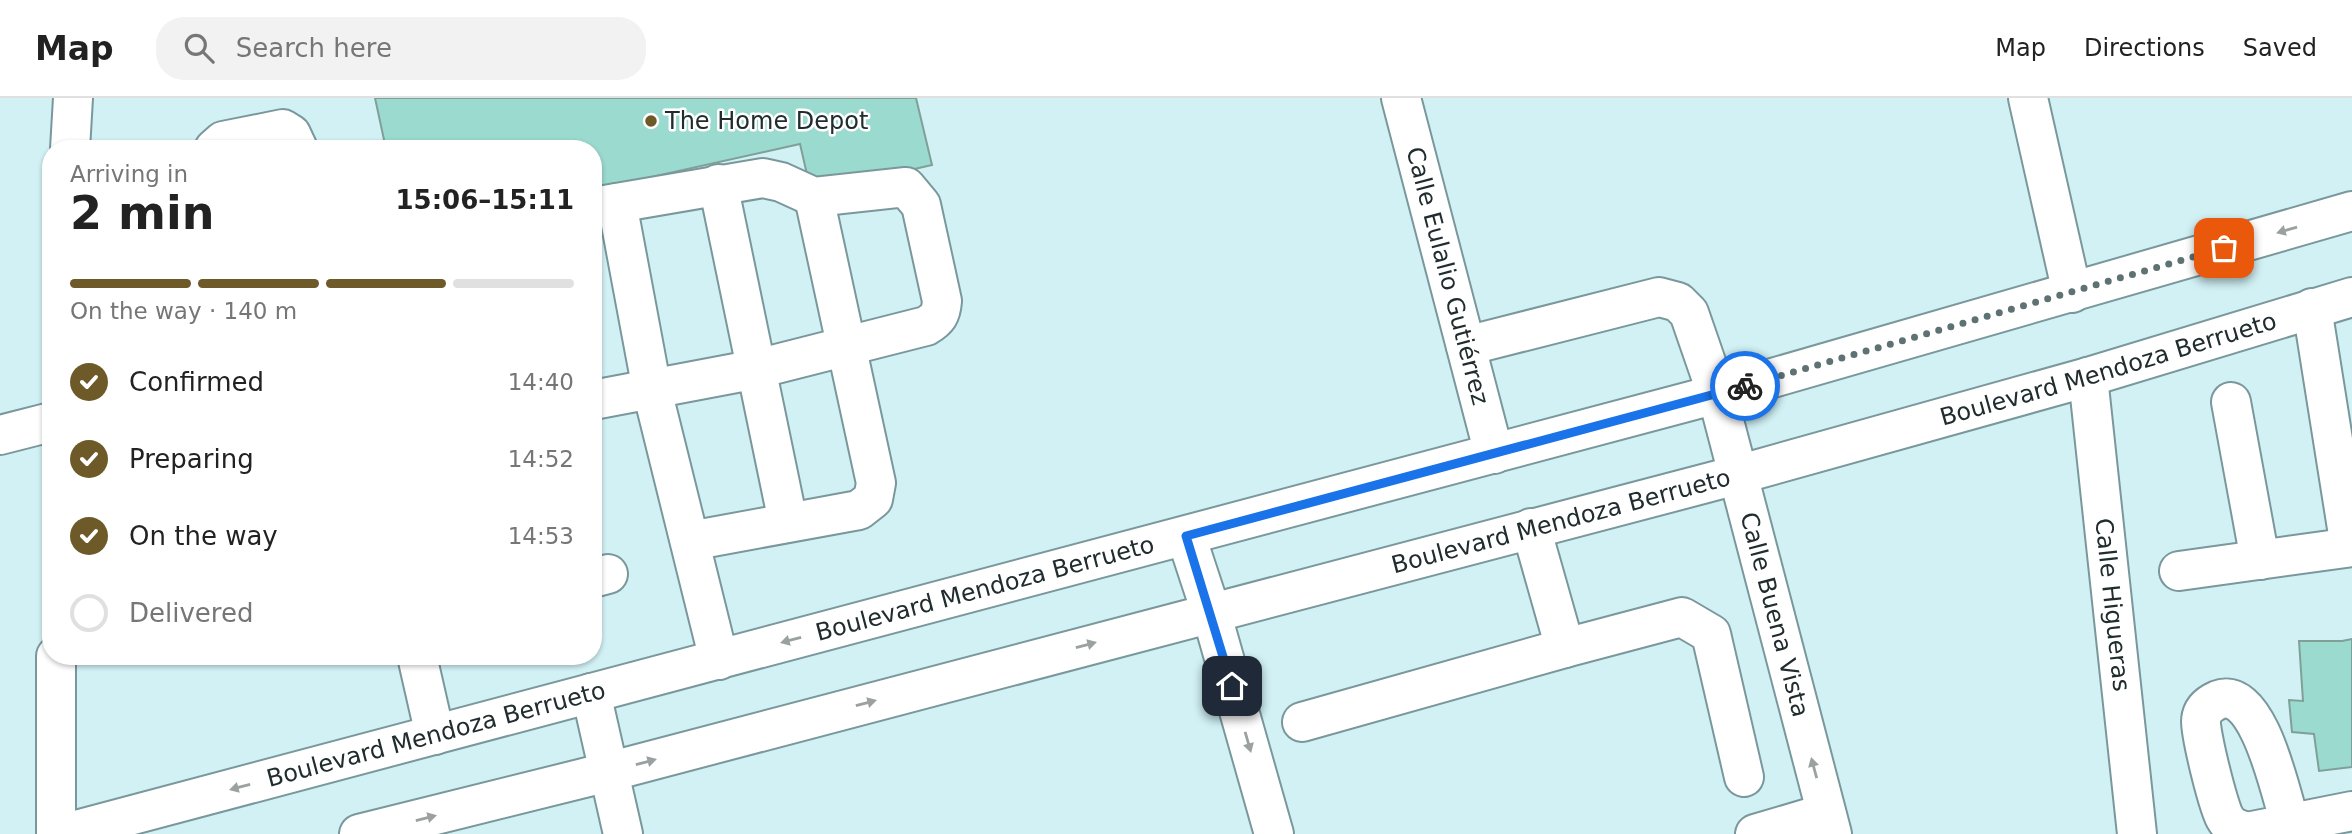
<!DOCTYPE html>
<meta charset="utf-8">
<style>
body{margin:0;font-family:"DejaVu Sans",sans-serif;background:#f2f2f2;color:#222;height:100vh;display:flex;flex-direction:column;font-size:26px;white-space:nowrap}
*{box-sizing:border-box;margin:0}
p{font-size:23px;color:#767676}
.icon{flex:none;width:38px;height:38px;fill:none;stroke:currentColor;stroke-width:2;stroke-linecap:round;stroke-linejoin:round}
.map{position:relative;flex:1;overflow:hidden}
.panel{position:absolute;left:42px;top:42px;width:560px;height:525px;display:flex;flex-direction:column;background:#fff;border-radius:28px;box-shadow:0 2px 5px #0004}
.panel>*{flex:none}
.pin{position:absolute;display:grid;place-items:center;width:60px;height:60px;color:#fff;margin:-30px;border-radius:14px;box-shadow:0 4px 10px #0006}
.courier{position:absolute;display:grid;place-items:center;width:70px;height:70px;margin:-35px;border:5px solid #1a73e8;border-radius:50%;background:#fff;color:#222;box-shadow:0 2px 9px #0007}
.overview em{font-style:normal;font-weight:800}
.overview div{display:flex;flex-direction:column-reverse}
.overview{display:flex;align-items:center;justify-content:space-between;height:119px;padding:0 28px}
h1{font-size:46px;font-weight:800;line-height:52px}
.bar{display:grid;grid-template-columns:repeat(4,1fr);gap:10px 7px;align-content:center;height:84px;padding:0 28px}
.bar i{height:9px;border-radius:5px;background:#e0e0e0}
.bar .current{background:#6d5a28}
.bar p{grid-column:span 4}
ol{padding:0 28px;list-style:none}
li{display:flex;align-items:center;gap:21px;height:77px}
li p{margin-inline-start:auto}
li .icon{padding:7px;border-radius:50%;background:#6d5a28;color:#fff;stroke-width:4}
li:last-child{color:#767676}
li i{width:38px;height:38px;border:4px solid #e0e0e0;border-radius:50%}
header{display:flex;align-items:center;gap:42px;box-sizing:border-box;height:98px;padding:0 35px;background:#fff;border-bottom:2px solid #e0e0e0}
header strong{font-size:33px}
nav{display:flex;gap:38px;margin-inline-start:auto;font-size:24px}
.search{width:490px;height:63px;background:#f2f2f2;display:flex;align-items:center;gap:18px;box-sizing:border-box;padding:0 24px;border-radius:28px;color:#767676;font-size:26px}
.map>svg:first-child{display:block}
.building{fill:#9bdacf;stroke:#819f99;stroke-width:2}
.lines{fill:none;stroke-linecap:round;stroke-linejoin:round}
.minor-casing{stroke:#7a989c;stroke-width:42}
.major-casing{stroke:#7a989c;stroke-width:42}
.minor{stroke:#fff;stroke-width:38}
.major{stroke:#fff;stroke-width:38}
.oneway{fill:#9ba0a0}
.done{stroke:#5e7173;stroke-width:7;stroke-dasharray:0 12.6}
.route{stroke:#1a73e8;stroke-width:9}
.poi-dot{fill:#6d5a28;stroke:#fff;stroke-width:2.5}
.labels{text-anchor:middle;stroke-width:5;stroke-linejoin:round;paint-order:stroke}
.poi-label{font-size:24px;fill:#202c2d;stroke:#fff;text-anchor:start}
.street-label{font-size:24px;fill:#202c2d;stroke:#fff}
</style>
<header>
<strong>Map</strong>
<div class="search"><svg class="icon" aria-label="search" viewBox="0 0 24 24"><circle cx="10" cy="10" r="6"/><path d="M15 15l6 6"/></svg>Search here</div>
<nav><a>Map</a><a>Directions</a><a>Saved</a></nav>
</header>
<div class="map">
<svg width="2352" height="736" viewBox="0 0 2352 736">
<rect width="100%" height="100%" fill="#d1f1f5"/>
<!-- building -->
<g class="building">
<polygon points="375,0 916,0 932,67 822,92 809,85 800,46 593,92 593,51 386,51"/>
<polygon points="2352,541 2352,669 2319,673 2314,636 2292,634 2289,602 2303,603 2299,543 2342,543"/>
</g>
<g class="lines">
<defs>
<g id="minor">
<path id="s1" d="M1401,0L1494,356"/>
<polyline points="2028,0 2072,195"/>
<polyline points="70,51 73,0"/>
<polyline points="214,51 223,43 283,31 291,36 298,51"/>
<polyline points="718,86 788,424"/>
<polyline points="617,105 652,292 719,562"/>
<path d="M593,109L763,80L781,84L814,99L906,89L921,107L942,203C941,216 938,221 926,228L757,271L593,302"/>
<polyline points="2312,210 2350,449"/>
<polyline points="1466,248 1659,199 1678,204 1689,215 1717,296"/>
<path id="s2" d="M2088,279L2137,736"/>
<polyline points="2231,304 2260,462"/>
<polyline points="0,337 51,324"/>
<polyline points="1531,430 1565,550 1682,519 1711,536 1744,679"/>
<polyline points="690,443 859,412 873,401 876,385 814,99"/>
<polyline points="2179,473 2352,449"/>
<polyline points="593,480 608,476"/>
<polyline points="56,558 56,736"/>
<polyline points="417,558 435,637"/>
<polyline points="591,595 623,736"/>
<polyline points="1302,624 1565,550"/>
<path d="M2290,725C2281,698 2259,586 2218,602C2209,606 2202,612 2201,622C2199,631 2219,712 2225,720C2230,729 2237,731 2247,734L2352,713"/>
<polyline points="1755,736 1826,715"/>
</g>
<g id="major">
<path id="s3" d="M1717,296L1832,736"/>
<polyline points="1186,438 1211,514 1274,736"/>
<path id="s4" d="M61,736L1717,296L2352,113"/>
<path id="s5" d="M359,736L608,674L1737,377L2088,279L2352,199"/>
</g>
</defs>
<!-- minor casing -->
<use href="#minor" class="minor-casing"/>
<!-- major casing -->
<use href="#major" class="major-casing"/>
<!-- minor -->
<use href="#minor" class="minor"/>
<!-- major -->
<use href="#major" class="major"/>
</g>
<!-- one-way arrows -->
<defs><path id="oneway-solid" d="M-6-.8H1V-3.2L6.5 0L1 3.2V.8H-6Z" transform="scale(1.75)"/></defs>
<g class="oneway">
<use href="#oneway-solid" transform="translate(2287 132) rotate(164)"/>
<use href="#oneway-solid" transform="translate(791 542) rotate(165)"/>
<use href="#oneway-solid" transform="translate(1086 547) rotate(-15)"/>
<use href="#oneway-solid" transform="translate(866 605) rotate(-15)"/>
<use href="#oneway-solid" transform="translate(1248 644) rotate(74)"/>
<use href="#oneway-solid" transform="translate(646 664) rotate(-15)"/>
<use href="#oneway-solid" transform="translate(1814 670) rotate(-105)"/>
<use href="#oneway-solid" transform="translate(240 689) rotate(165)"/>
<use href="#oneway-solid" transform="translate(426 720) rotate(-14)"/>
</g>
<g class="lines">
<!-- done -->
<polyline class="done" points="1745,288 2224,150"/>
<!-- route -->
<polyline class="route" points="1232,588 1186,438 1745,288"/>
</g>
<!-- markers -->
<circle class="poi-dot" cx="651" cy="23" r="7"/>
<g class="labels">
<!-- poi labels -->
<g class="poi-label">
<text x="665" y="31">The Home Depot</text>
</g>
<!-- street labels -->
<g class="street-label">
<text dy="8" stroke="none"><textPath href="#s1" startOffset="184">Calle Eulalio Gutiérrez</textPath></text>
<text dy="8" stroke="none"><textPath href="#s5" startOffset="1810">Boulevard Mendoza Berrueto</textPath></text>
<text dy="8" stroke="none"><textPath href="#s5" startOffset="1242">Boulevard Mendoza Berrueto</textPath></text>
<text dy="8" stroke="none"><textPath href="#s4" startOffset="956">Boulevard Mendoza Berrueto</textPath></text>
<text dy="8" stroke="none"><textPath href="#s2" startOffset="229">Calle Higueras</textPath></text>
<text dy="8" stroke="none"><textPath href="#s3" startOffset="228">Calle Buena Vista</textPath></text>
<text dy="8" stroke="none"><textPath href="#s4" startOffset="388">Boulevard Mendoza Berrueto</textPath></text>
</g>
</g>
</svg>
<div class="pin" style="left:2224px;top:150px;background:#ea580c"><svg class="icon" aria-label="bag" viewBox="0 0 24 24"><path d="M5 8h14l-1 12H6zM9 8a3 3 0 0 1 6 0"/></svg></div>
<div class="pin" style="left:1232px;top:588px;background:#1f2937"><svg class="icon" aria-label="home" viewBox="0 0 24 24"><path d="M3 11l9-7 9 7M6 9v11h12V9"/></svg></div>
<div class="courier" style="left:1745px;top:288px"><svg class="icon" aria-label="bike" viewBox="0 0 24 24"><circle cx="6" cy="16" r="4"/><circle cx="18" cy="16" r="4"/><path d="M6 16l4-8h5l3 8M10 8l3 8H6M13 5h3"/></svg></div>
<section class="panel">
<div class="overview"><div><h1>2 min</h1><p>Arriving in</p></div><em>15:06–15:11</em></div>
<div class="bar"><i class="current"></i><i class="current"></i><i class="current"></i><i></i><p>On the way · 140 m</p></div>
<ol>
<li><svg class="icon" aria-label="check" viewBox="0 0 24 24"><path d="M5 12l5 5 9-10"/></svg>Confirmed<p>14:40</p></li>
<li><svg class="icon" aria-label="check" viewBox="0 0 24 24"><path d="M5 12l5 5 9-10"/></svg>Preparing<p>14:52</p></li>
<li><svg class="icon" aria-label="check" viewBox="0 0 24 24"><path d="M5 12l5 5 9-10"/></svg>On the way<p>14:53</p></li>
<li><i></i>Delivered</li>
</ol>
</section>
</div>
